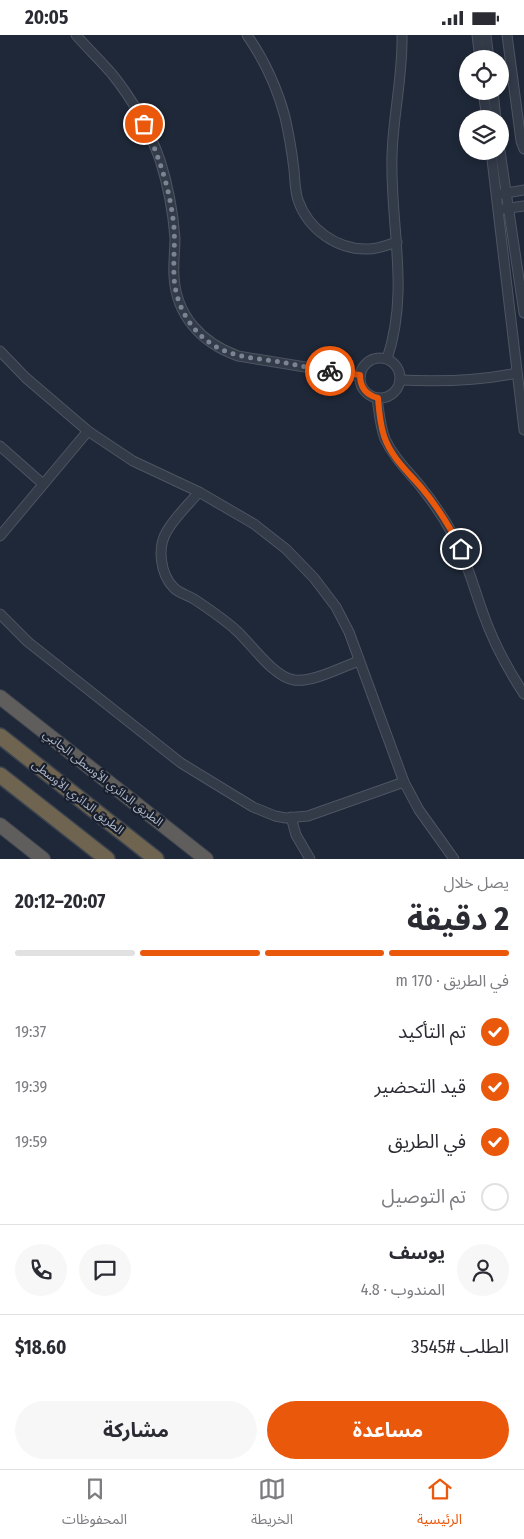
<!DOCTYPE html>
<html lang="ar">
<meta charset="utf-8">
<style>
body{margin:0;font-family:"Fira Sans Condensed","Noto Sans Arabic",sans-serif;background:#f7f7f7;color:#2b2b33;direction:rtl;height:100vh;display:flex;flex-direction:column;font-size:19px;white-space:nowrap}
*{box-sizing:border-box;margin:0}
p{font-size:16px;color:#7c7c81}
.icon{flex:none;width:28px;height:28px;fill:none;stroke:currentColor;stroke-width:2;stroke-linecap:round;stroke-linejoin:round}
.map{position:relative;height:824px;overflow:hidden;direction:ltr}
.sheet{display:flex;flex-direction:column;background:#fff;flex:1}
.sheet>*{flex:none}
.fabs{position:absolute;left:459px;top:15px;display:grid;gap:10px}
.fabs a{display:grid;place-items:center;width:50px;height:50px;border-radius:50%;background:#fff;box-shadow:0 2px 8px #0003;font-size:25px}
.pin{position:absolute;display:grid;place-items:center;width:42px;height:42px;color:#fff;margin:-21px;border:2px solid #fff;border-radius:50%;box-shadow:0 1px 5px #0007}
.courier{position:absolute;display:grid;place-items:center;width:50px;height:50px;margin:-25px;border:4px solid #ea580c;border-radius:50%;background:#fff;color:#222;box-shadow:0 1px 6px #0007}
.overview em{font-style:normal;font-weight:700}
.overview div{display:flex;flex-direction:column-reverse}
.overview{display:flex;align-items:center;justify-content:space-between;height:85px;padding:0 15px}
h1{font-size:32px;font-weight:700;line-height:38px}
.bar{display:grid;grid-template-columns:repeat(4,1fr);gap:8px 5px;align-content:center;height:60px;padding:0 15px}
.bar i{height:6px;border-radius:4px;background:#e1e1e2}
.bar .current{background:#ea580c}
.bar p{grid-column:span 4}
.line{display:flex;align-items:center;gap:12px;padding:0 15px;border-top:1px solid #e1e1e2}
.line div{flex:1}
.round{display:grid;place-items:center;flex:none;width:52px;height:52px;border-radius:26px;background:#f7f7f7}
ol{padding:0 15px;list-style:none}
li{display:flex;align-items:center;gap:15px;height:55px}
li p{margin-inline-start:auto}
li .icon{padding:5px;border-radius:50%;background:#ea580c;color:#fff;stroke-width:4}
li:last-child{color:#7c7c81}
li i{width:28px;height:28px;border:2px solid #e1e1e2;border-radius:50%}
.action{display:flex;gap:10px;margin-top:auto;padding:10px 15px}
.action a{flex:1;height:58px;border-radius:30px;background:#ea580c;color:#fff;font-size:20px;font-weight:700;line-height:58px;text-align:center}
.action a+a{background:#f7f7f7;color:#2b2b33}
.status{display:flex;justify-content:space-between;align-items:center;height:35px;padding:0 25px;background:#fff;direction:ltr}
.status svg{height:14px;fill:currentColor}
.tabs{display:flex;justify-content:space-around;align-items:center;height:70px;border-top:1px solid #e1e1e2;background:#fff;font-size:14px;color:#7c7c81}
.tabs a{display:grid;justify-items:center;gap:2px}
.tabs .current{color:#ea580c}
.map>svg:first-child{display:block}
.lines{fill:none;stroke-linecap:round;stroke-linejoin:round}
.minor-casing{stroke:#4d5563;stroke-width:11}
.trunk-casing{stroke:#3a424f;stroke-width:16}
.motorway-casing{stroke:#3a424f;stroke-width:18}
.minor{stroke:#333a48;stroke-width:9}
.trunk{stroke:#605e5c;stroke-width:14}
.motorway{stroke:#6e6450;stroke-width:15}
.done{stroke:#7b8494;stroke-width:5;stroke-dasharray:0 9}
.route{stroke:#ea580c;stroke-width:6}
.labels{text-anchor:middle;stroke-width:4.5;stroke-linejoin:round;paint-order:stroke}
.street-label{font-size:12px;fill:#adb5c5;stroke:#191f2c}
</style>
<div class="status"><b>20:05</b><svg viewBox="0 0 49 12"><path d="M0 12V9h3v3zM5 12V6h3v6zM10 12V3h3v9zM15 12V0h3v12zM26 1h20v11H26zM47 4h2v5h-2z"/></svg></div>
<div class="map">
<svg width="524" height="824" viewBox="0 0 524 824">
<rect width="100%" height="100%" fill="#1f2838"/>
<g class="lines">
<defs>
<g id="minor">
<path d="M76,0C88,14 101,26 112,39C133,65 149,94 160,125C168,150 173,177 175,203C175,216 173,229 174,241C176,281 202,308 238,321L360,341"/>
<path d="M247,0C265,26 277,52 285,82C289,100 292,117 294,135C295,145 295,156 298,165C308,194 337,215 368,214C378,214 387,210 397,207"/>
<polyline points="477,0 480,24"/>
<polyline points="486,0 489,24"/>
<polyline points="507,0 521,106 524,114"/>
<polyline points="483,56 487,84"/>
<polyline points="493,56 496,84"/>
<polyline points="491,116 524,395"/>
<polyline points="500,116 524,278"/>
<polyline points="501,159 524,155"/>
<polyline points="503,174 524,171"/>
<polyline points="0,316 26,343 88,396 133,426 199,457 254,489 286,514 314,543 336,572 349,597 404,747 419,775 454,824"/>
<circle cx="380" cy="343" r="20"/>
<path d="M387,324C410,255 390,191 392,121C393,80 403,41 402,0"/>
<path d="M400,345C440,347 478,346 517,338"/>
<path d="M377,363C379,376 380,391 385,404C394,423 408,436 421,452C433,467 444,483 453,500C467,525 473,551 483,578C493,607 507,633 524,659"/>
<polyline points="0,411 43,449"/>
<path d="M199,457C188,470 175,482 167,496C157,512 160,539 174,553C179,558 187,560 194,564C209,574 224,584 237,596C252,610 274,642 294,645C312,648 341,632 359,626"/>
<polyline points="0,501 88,396"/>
<polyline points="0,579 28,607 181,728 253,772 275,781 286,783 308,781 404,747"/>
<polyline points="291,782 296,800 310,824"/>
</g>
<g id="trunk">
<polyline points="0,662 206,824"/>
<polyline points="0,790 43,824"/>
</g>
<g id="motorway">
<polyline points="0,701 156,824"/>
<polyline points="0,740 107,824"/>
</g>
</defs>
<!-- minor casing -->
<use href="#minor" class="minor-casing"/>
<!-- trunk casing -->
<use href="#trunk" class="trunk-casing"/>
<!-- motorway casing -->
<use href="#motorway" class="motorway-casing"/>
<!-- minor -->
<use href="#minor" class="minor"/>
<!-- trunk -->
<use href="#trunk" class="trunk"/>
<!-- motorway -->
<use href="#motorway" class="motorway"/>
</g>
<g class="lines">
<!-- done -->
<path class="done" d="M144,89C158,119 169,151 173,184C176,203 173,222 174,241C175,273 195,304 225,316C242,323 262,324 281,327C297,330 313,334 330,336"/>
<!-- route -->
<path class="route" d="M330,336L360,340C360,352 366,360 378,363C379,376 380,389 384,401C391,422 407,436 421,452C437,471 450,492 461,514"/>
</g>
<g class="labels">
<!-- street labels -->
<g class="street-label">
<text transform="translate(103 743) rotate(38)" y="4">الطريق الدائري الأوسطى الجانبي</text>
<text transform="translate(78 762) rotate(38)" y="4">الطريق الدائري الأوسطى</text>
</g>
</g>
</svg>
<div class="fabs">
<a><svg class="icon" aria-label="locate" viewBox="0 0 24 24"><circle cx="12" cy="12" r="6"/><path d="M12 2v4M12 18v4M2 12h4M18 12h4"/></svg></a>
<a><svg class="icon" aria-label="layers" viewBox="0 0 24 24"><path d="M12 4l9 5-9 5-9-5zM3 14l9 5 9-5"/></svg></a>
</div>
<div class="pin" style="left:144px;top:89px;background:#ea580c"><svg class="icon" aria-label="bag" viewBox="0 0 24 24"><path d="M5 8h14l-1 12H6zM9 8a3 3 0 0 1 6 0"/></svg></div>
<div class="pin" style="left:461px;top:514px;background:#1f2937"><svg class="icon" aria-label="home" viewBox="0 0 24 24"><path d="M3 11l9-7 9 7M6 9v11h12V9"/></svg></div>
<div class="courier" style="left:330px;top:336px"><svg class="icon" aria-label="bike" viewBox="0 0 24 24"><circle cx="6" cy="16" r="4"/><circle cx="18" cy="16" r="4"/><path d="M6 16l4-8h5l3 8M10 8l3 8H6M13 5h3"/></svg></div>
</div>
<section class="sheet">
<div class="overview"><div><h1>2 دقيقة</h1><p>يصل خلال</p></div><em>20:07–20:12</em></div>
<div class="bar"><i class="current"></i><i class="current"></i><i class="current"></i><i></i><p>في الطريق · 170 m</p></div>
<ol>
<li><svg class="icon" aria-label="check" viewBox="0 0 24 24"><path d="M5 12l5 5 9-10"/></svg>تم التأكيد<p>19:37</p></li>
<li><svg class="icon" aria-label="check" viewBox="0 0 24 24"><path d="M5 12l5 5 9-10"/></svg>قيد التحضير<p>19:39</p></li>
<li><svg class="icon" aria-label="check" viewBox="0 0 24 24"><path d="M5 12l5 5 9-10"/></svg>في الطريق<p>19:59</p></li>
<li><i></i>تم التوصيل</li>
</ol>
<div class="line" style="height:90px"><a class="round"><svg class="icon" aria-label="person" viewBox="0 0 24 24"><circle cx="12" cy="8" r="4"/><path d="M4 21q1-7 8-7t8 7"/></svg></a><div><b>يوسف</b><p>المندوب · 4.8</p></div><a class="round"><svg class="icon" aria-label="chat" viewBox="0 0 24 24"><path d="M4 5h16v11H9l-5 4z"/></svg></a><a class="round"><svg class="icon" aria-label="phone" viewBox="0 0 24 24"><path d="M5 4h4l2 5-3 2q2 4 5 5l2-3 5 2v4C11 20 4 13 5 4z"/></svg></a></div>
<div class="line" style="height:65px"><div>الطلب #3545</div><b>$18.60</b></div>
<div class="action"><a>مساعدة</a><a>مشاركة</a></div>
</section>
<nav class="tabs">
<a class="current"><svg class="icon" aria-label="home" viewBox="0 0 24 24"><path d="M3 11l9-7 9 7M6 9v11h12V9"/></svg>الرئيسية</a>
<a><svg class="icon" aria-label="map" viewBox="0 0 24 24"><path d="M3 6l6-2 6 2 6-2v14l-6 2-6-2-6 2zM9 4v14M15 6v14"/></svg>الخريطة</a>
<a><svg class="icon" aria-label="saved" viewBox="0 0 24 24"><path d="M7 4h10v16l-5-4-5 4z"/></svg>المحفوظات</a>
</nav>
